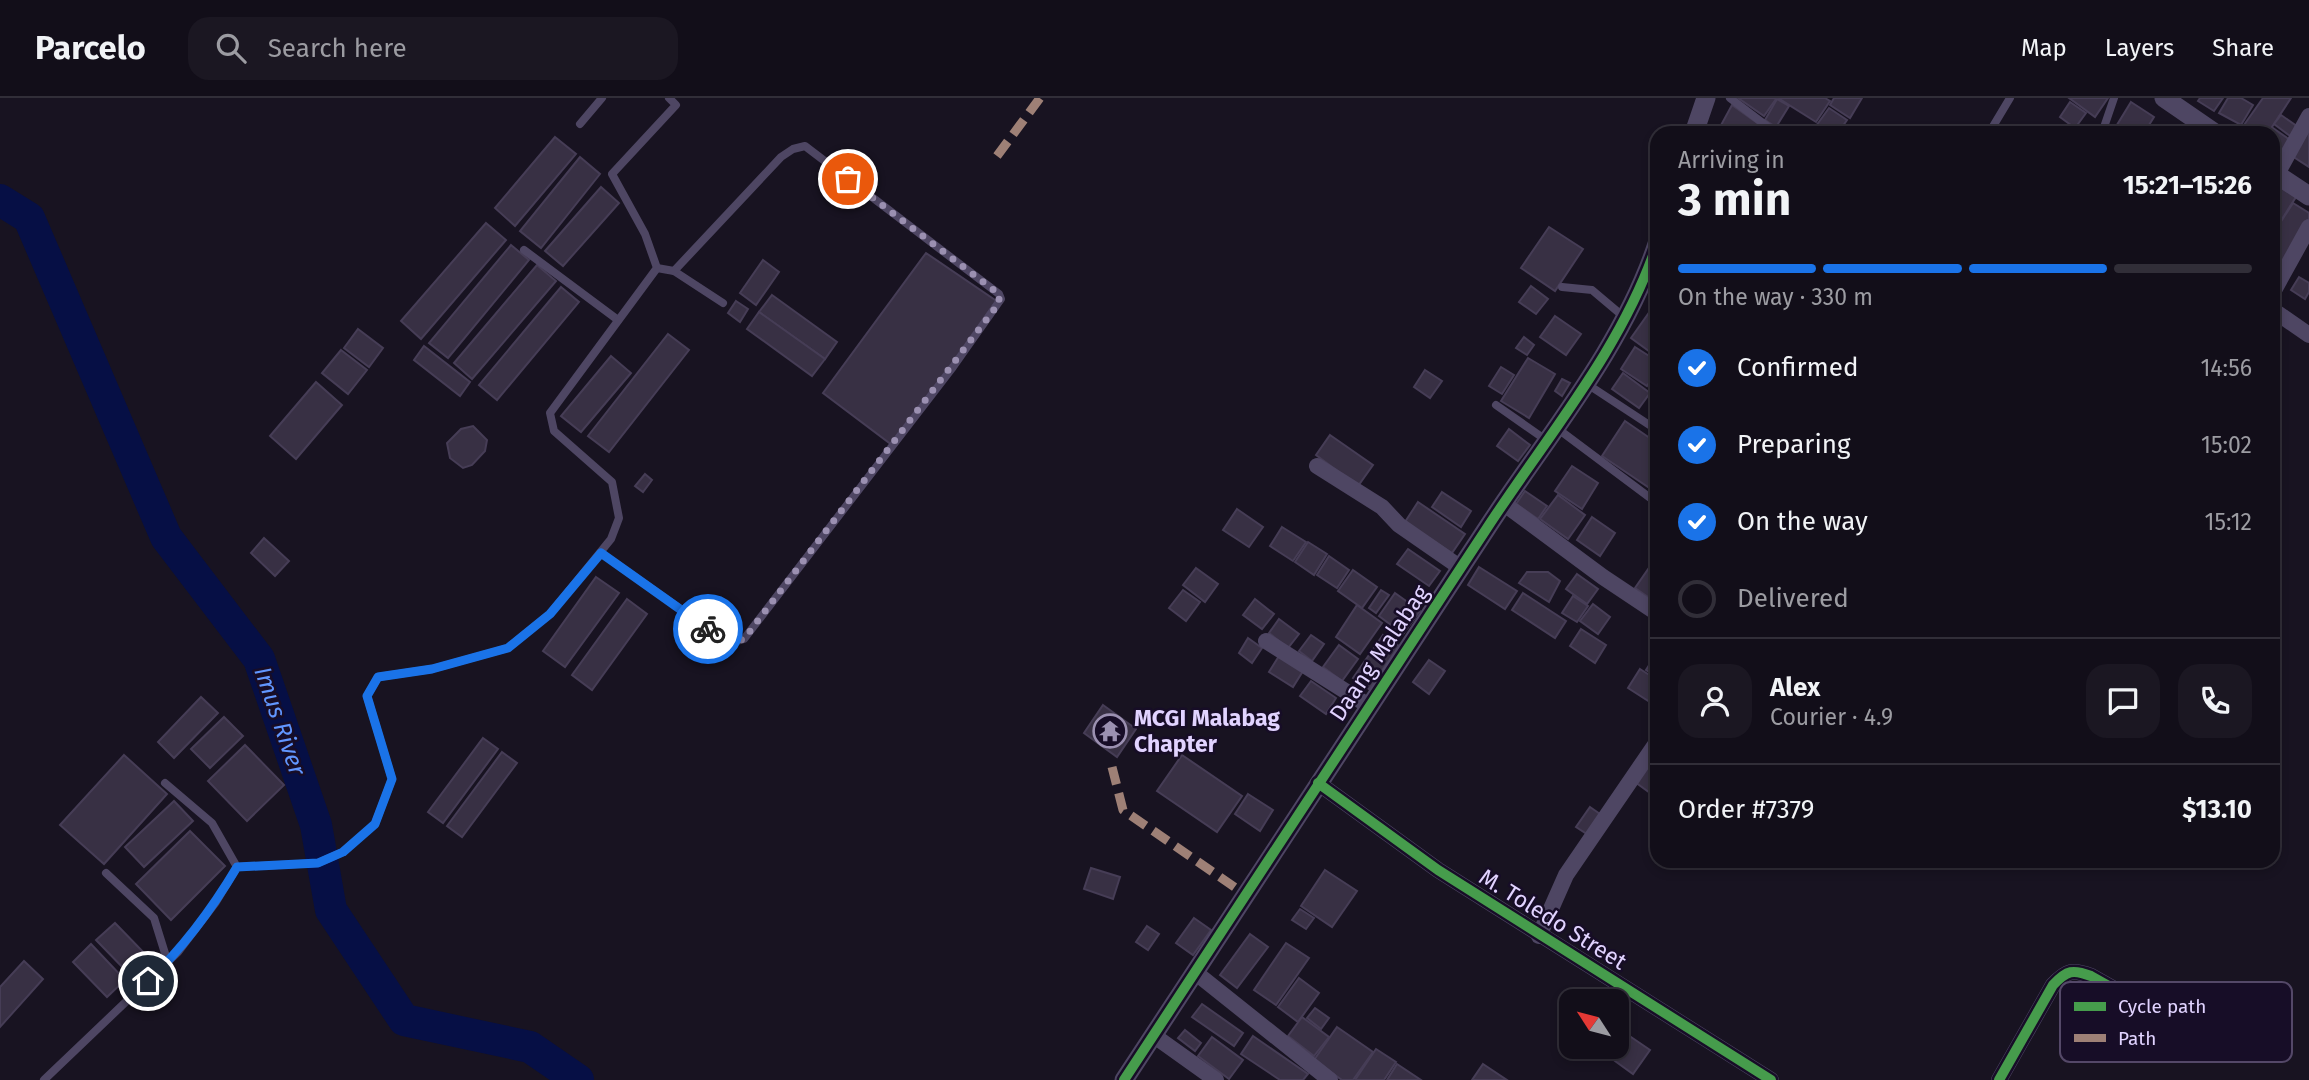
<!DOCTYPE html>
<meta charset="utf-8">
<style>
body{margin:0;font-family:"Fira Sans",sans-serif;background:#1b1722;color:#f1f3f6;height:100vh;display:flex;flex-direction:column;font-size:26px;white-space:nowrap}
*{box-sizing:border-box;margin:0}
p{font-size:23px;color:#9c9ca2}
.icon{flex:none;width:38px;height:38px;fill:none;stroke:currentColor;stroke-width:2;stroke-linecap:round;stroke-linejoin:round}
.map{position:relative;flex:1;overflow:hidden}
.panel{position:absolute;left:1650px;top:28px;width:630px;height:742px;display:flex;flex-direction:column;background:#120e19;border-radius:21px;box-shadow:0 4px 10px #0003,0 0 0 2px #312e38}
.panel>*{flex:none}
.needle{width:46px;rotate:306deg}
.buttons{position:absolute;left:1559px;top:891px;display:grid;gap:14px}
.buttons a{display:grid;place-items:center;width:70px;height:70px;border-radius:14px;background:#120e19;box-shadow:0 4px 10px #0003,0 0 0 2px #312e38;font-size:35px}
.pin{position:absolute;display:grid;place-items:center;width:60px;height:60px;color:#fff;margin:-30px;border:4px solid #fff;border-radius:50%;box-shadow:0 2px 7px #0007}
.courier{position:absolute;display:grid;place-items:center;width:70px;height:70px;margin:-35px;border:5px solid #1a73e8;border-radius:50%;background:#fff;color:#222;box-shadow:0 2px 9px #0007}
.summary em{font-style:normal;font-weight:700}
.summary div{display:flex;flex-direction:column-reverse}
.summary{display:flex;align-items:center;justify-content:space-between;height:119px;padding:0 28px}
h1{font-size:46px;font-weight:700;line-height:52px}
.bar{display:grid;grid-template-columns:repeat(4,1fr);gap:10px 7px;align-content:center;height:84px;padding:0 28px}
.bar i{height:9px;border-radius:5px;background:#312e38}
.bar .current{background:#1a73e8}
.bar p{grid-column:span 4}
.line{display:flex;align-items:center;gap:18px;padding:0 28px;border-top:2px solid #312e38}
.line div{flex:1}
.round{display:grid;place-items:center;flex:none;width:74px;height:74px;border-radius:21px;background:#1b1722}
ol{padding:0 28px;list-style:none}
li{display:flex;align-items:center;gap:21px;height:77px}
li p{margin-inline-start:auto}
li .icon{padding:7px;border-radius:50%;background:#1a73e8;color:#fff;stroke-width:4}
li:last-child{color:#9c9ca2}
li i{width:38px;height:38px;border:4px solid #312e38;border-radius:50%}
header{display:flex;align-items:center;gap:42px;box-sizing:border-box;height:98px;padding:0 35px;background:#120e19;border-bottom:2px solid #312e38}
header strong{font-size:33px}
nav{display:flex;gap:38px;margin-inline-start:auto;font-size:24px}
.search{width:490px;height:63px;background:#1b1722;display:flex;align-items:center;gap:18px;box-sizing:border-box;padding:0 24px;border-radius:21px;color:#9c9ca2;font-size:26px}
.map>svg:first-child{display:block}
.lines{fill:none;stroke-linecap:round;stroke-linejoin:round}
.river{stroke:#060f45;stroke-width:32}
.building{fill:#383044;stroke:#463d56;stroke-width:2}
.service{stroke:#4e4663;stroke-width:8}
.minor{stroke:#4e4663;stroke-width:16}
.tertiary{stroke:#4e4663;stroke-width:19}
.quiet{stroke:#9e8076;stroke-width:9;stroke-dasharray:18 9;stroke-linecap:butt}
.cycleway-casing{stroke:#170d27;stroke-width:15}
.cycleway{stroke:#469c4c;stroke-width:10}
.done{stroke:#9b90b1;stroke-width:7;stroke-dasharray:0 12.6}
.route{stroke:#1a73e8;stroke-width:9}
.labels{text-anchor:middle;stroke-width:5;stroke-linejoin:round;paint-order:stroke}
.street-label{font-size:23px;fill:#e1d3ff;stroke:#170d27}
.poi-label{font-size:23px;font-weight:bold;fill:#e1d3ff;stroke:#170d27;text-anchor:start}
.water-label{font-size:24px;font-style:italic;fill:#6196ff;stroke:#170d27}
.key{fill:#170d27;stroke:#544868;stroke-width:2}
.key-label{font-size:19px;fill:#e1d3ff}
</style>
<header>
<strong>Parcelo</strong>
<div class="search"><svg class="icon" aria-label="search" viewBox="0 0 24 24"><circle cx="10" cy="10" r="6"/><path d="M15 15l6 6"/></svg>Search here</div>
<nav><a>Map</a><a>Layers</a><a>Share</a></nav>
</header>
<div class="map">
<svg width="2309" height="982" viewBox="0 0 2309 982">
<rect width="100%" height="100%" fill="#181321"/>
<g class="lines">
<!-- river -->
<polyline class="river" points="0,102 29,120 166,439 259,561 316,727 331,812 404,922 530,949 578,982"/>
</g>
<!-- building -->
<g class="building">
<polygon points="1738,0 1775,0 1776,1 1764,18"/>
<polygon points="1778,0 1825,0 1830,3 1816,24"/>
<polygon points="1834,0 1862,0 1850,20 1830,7"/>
<polygon points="2069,0 2108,0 2095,19"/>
<polygon points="2200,0 2223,0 2214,13 2198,3"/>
<polygon points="2228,0 2241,0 2253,7 2241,27 2219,15"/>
<polygon points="2263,0 2291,0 2268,35 2256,35 2244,27"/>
<polygon points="1777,1 1789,8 1776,29 1765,22"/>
<polygon points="2070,4 2086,15 2075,30 2060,19"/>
<polygon points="2131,4 2154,19 2144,35 2112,35"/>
<polygon points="1732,7 1760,27 1755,35 1731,35 1720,29"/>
<polygon points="1829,10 1847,22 1838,35 1825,35 1816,28"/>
<polygon points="2281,17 2301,31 2294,41 2274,26"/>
<polygon points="2273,30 2293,44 2284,58 2273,51 2273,35 2270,35"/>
<polygon points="2309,33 2309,69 2292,58"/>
<polygon points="555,39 576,56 515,128 495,110"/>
<polygon points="580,59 600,76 541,150 520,133"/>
<polygon points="2278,88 2296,99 2275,132 2273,95"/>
<polygon points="601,89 619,105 563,168 545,153"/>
<polygon points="2293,105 2309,115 2309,126 2280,169 2273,165 2273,136"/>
<polygon points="486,125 506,142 421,241 401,223"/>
<polygon points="1549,129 1583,151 1555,193 1521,170"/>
<polygon points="511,147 529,162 448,260 429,245"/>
<polygon points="926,155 998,204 892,347 823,295"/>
<polygon points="763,162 779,174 756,207 740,195"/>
<polygon points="537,167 556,183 472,281 454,265"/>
<polygon points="2299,179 2309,185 2309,194 2305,201 2291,192"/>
<polygon points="1531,188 1548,201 1536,216 1519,204"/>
<polygon points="561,189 579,204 497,302 479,287"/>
<polygon points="772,197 837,244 825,261 759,214"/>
<polygon points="736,203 748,211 740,224 728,215"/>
<polygon points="1653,209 1657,212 1657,259 1631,240"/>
<polygon points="759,214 825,261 812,278 747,231"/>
<polygon points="1555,218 1581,236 1566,257 1540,239"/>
<polygon points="358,231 383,250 369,269 344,250"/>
<polygon points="668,236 689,252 609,354 588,338"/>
<polygon points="1524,239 1534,247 1527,257 1516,250"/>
<polygon points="424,248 470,284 460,298 414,262"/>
<polygon points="1635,249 1657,263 1657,272 1647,288 1621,271"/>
<polygon points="341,252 367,272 348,296 322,275"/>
<polygon points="611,258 631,275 581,334 561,318"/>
<polygon points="1528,260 1555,276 1529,320 1501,303"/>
<polygon points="1501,269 1514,277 1502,296 1489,288"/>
<polygon points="1425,272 1442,283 1430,300 1414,289"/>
<polygon points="1623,275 1650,295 1639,310 1612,291"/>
<polygon points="1562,281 1570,285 1562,298 1555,293"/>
<polygon points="316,284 342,307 296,361 270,338"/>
<polygon points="1625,323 1657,345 1657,395 1602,358"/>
<polygon points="473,328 487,342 485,353 472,367 463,370 450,360 447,345 461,331"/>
<polygon points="1509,331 1530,347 1518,363 1497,348"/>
<polygon points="1330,337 1373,367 1358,388 1316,357"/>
<polygon points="1572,368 1598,385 1582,411 1555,393"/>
<polygon points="645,376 652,382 643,394 635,388"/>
<polygon points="1525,393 1547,408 1538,421 1516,406"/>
<polygon points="1442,394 1471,413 1461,429 1432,409"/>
<polygon points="1558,397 1585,417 1568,441 1540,421"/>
<polygon points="1418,404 1465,436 1452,455 1405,424"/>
<polygon points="1237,411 1263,429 1249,449 1223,432"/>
<polygon points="1592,419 1615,435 1600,458 1577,442"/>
<polygon points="1282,429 1306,444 1293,463 1270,448"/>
<polygon points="264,440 289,463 275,478 251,455"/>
<polygon points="1308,444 1327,456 1314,477 1295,464"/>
<polygon points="1408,451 1440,473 1429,488 1397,466"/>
<polygon points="1329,458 1349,472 1337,490 1317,477"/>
<polygon points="1651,467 1657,471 1657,497 1654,503 1635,490"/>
<polygon points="1479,469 1517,493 1505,511 1468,487"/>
<polygon points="1196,470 1218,486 1205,504 1183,487"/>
<polygon points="1353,472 1377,489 1362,510 1338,493"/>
<polygon points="1527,474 1548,474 1560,483 1549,504 1519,485"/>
<polygon points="1577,476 1598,491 1587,506 1566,491"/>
<polygon points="596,479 619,495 565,569 543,553"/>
<polygon points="1183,492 1200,504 1186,523 1169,510"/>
<polygon points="1381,492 1389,497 1376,515 1369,510"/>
<polygon points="1395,495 1420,513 1403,536 1379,518"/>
<polygon points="1523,495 1566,523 1555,540 1512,512"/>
<polygon points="1573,498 1588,508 1577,524 1562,515"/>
<polygon points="627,501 647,516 592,592 572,577"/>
<polygon points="1255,501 1274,516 1262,531 1243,517"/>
<polygon points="1593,506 1610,519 1598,536 1580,523"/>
<polygon points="1357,507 1382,525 1360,556 1336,539"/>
<polygon points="1279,521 1299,536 1288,550 1269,535"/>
<polygon points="1581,531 1606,547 1595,565 1570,548"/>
<polygon points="1311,537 1324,546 1312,563 1299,553"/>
<polygon points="1383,537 1399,548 1369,591 1353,580"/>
<polygon points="1248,540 1262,550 1252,565 1239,555"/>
<polygon points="1339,547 1358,561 1342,583 1323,569"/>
<polygon points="1657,555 1657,579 1646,572"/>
<polygon points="1279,558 1303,573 1293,589 1269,574"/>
<polygon points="1429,562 1445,573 1429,596 1413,584"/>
<polygon points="1640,571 1657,582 1657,592 1650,604 1628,590"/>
<polygon points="1311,583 1336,600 1326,616 1300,598"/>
<polygon points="201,599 218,615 174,660 158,644"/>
<polygon points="1103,607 1136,631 1117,659 1084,635"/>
<polygon points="224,619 243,638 210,670 191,651"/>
<polygon points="483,640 498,651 443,725 428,714"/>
<polygon points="245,647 284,687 247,723 208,683"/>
<polygon points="502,654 517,665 462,739 447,728"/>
<polygon points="124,657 167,696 104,766 60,727"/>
<polygon points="1182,657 1242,698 1217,734 1157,693"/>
<polygon points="1651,662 1657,666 1657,700 1635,684"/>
<polygon points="1248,696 1273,712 1260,733 1235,716"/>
<polygon points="174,703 193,723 144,769 125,749"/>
<polygon points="1590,709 1600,716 1587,736 1576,729"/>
<polygon points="190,733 225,768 171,822 136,786"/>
<polygon points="1091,770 1120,779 1113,801 1084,791"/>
<polygon points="1325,772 1357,793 1332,829 1301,808"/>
<polygon points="1300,811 1314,820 1306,831 1292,822"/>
<polygon points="1194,820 1211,832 1193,857 1176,845"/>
<polygon points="115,825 149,860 131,878 96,842"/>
<polygon points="1147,828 1159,836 1148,852 1136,844"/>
<polygon points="1250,836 1268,849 1237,890 1220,877"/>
<polygon points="1286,845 1309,860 1276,907 1254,892"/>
<polygon points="91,846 125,882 107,899 73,864"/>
<polygon points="24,863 43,881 0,929 0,889"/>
<polygon points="1299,880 1319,895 1298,924 1278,909"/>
<polygon points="1202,906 1243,935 1234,948 1192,919"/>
<polygon points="1315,910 1329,920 1321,931 1307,920"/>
<polygon points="1302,919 1329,939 1314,958 1288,938"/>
<polygon points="1337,929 1373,954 1353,982 1342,982 1314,962"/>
<polygon points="1185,932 1201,945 1195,953 1178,940"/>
<polygon points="1253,938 1308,976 1303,982 1280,982 1241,956"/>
<polygon points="1212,939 1243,962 1229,981 1198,958"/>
<polygon points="1631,939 1650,952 1633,976 1615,963"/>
<polygon points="1376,951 1396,964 1384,982 1355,982"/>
<polygon points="1397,966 1421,982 1387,982"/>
<polygon points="1483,966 1507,982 1472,982"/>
</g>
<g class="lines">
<!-- service -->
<g class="service">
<polyline points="1730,0 1776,35"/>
<polyline points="580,26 602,0"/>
<polyline points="1697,26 1716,35"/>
<polyline points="1989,35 2010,0"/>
<polyline points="2102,35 2114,0"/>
<polyline points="524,152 618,222"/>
<polyline points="674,173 723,205"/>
<polyline points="1562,189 1592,192 1624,219"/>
<polyline points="1587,286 1657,332"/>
<polyline points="1496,307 1546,342"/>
<polyline points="1558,331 1657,405"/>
<polyline points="601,455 713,534 731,545 744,541 953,269 1001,201 999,196 805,48 793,51 781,59 674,173 657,170"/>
<polyline points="165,685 212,725 237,769"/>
<polyline points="106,775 154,820 168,865"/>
<polyline points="44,982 178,854 216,804 237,769 318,765 343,754 375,726 392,681 367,598 378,579 432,571 508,550 550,516 611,441 619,420 612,384 554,333 550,315 657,170 645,136 612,76 676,7 669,0"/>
</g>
<!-- minor -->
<g class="minor">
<polyline points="2277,76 2309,18"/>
<polyline points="2273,194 2309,129"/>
<polyline points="2273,212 2309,237"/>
<polyline points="1317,368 1382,409 1399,427 1461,470"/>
<polyline points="1503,405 1603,479 1657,515"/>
<polyline points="1266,543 1369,608"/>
<polyline points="1318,685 1438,772 1771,982"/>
<polyline points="1539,838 1566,777 1657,644"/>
<polyline points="1196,875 1330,982"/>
<polyline points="1153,937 1216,982"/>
<path d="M1999,982L2053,887C2067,872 2073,871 2091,878L2196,937"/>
</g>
<!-- tertiary -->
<g class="tertiary">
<polyline points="2164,0 2215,35"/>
<polyline points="1694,35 1706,0"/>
<polyline points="2273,74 2309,98"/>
<path d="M1124,982C1246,799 1367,615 1487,430C1547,338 1622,251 1657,146"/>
</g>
<!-- quiet -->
<g class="quiet">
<polyline points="997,58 1040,0"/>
<polyline points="1112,669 1123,712 1246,797"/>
</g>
<defs>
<g id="cycleway">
<polyline points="1318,685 1438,772 1771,982"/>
<path d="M1124,982C1246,799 1367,615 1487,430C1547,338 1622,251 1657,146"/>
<path d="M1999,982L2053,887C2067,872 2073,871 2091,878L2196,937"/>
</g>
</defs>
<!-- cycleway casing -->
<use href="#cycleway" class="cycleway-casing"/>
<!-- cycleway -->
<use href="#cycleway" class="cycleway"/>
</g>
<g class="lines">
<!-- done -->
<polyline class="done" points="708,531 731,545 744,541 999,205 999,196 848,81"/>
<!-- route -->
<path class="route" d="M148,883C184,849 212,811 237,769L318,765L343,754L375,726L392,681L367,598L378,579L432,571L508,550L550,516L601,455L708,531"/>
</g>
<!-- icons -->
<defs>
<symbol id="temple-ring" viewBox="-11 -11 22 22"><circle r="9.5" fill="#170d27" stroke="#9b90b1" stroke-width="1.5"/><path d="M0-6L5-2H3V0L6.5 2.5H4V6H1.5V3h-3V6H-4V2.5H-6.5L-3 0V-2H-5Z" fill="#9b90b1"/></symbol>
</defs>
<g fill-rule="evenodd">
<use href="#temple-ring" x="1091" y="614" width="38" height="38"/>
</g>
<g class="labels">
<!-- street labels -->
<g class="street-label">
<text transform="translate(1379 555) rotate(-56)" y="8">Daang Malabag</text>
<text transform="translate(1553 821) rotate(32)" y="8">M. Toledo Street</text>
</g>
<!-- poi labels -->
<g class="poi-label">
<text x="1134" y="628">MCGI Malabag<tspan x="1134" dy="26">Chapter</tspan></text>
</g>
<!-- water labels -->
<g class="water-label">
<text transform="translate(280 623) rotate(71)" y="8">Imus River</text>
</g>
</g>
<!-- legend -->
<rect x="2060" y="884" width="232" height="80" rx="10" class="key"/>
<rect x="2074" y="904" width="32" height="9" fill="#469c4c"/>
<rect x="2074" y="936" width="32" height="8" fill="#9e8076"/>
<g class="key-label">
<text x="2118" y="915">Cycle path</text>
<text x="2118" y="947">Path</text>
</g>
</svg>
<div class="buttons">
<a><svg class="needle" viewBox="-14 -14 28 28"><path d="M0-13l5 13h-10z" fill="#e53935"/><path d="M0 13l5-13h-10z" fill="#9c9ca2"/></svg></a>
</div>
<div class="pin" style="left:848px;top:81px;background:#ea580c"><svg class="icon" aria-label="bag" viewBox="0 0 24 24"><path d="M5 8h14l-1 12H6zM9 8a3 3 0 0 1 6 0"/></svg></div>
<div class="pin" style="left:148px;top:883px;background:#1f2937"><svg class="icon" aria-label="home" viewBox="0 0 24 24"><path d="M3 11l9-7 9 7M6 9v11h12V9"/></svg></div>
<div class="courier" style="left:708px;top:531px"><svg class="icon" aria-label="bike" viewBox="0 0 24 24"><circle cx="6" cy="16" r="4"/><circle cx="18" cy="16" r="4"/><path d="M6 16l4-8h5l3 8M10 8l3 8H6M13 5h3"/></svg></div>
<section class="panel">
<div class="summary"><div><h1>3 min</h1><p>Arriving in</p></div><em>15:21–15:26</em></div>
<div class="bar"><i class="current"></i><i class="current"></i><i class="current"></i><i></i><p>On the way · 330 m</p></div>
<ol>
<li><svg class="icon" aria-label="check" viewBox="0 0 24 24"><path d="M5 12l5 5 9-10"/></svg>Confirmed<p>14:56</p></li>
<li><svg class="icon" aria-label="check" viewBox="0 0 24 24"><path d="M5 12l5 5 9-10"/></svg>Preparing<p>15:02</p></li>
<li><svg class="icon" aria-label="check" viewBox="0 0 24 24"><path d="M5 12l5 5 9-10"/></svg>On the way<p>15:12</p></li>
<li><i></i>Delivered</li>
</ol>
<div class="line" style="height:126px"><a class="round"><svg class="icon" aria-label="person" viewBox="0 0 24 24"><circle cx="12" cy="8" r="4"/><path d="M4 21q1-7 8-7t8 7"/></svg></a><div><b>Alex</b><p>Courier · 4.9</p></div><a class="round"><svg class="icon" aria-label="chat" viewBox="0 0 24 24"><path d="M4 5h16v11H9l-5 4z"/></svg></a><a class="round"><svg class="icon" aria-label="phone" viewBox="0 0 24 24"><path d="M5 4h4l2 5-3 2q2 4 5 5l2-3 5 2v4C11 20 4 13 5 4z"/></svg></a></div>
<div class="line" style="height:91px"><div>Order #7379</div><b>$13.10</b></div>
</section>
</div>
